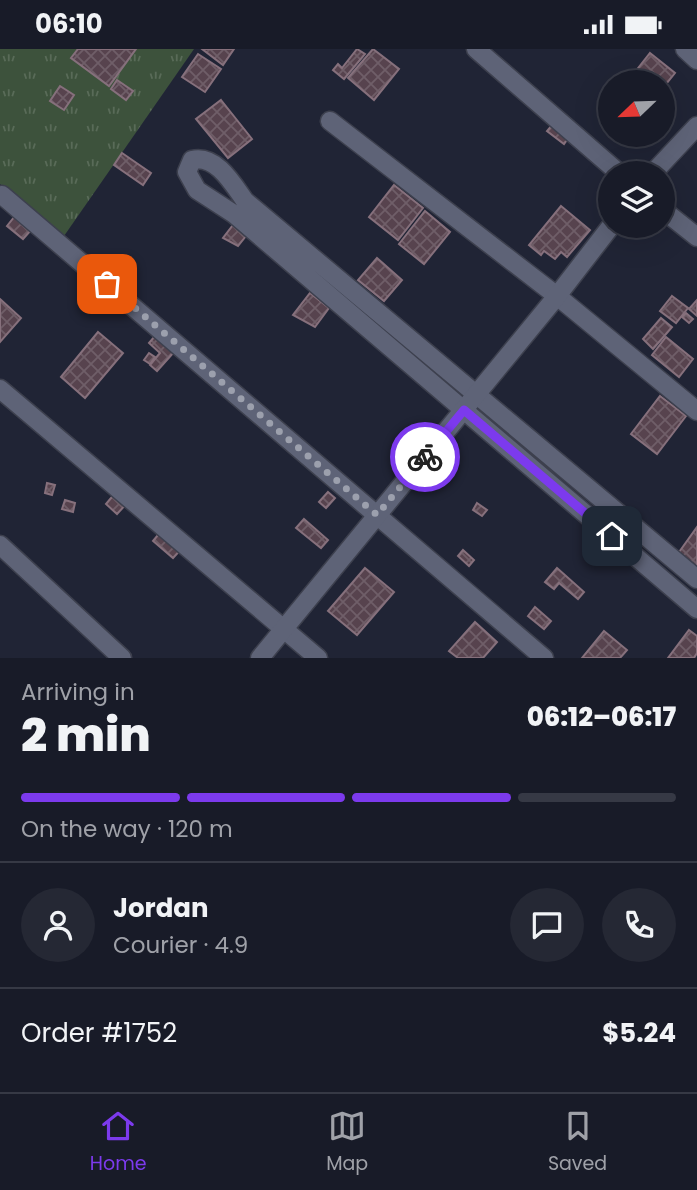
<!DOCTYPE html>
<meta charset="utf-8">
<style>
body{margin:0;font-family:Poppins,sans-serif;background:#252834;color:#f1f3f6;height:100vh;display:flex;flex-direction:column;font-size:26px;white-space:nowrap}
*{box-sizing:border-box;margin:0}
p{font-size:23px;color:#9fa1a8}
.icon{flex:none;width:38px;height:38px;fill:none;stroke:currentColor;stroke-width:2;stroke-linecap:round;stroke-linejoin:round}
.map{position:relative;height:609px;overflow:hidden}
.details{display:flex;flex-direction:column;background:#181b28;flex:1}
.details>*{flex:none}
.needle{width:46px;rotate:247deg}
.controls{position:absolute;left:598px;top:21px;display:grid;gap:14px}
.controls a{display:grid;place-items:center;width:77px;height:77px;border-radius:50%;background:#181b28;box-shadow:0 7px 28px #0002,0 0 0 2px #363945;font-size:35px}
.pin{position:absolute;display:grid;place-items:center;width:60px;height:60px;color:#fff;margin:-30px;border-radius:14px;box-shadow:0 4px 10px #0006}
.courier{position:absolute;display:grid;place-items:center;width:70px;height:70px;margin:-35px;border:5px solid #7c3aed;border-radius:50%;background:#fff;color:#222;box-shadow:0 2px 9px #0007}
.summary em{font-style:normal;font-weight:800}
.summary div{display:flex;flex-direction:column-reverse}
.summary{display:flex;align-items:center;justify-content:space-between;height:119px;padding:0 21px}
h1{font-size:46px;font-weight:800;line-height:52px}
.bar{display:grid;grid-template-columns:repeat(4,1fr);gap:10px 7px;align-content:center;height:84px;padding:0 21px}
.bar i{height:9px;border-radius:5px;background:#363945}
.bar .active{background:#7c3aed}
.bar p{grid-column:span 4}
.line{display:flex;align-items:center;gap:18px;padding:0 21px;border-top:2px solid #363945}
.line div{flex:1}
.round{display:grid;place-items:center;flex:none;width:74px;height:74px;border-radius:37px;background:#252834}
.status{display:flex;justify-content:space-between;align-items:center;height:49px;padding:0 35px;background:#181b28;direction:ltr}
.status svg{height:19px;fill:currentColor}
.tab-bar{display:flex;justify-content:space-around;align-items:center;height:98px;border-top:2px solid #363945;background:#181b28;font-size:19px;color:#9fa1a8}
.tab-bar a{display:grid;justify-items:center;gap:4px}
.tab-bar .active{color:#7c3aed}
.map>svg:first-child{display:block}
.grass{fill:url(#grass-tufts)}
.building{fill:url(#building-cross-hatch);stroke:#86707c;stroke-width:2}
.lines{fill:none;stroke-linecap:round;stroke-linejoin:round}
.minor-casing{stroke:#3d404e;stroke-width:21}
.minor{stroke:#5e6377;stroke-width:18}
.done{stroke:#9ca0ad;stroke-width:7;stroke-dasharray:0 12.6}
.route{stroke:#7c3aed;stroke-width:9}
</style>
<div class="status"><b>06:10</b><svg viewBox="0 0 49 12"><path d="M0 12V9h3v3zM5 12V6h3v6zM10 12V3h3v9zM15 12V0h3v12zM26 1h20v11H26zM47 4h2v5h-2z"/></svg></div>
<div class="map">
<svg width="697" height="609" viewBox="0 0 697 609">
<defs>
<pattern id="grass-tufts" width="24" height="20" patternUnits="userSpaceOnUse" patternTransform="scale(1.75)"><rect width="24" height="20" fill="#3d523c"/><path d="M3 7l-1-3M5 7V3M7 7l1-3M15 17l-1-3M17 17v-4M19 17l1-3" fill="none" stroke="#596b58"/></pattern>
<pattern id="building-cross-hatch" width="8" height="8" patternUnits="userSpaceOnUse" patternTransform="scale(1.75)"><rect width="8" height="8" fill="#57434e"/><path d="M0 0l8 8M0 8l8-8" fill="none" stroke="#6f5e68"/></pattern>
</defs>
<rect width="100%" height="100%" fill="#202435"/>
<!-- grass -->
<polygon class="grass" points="0,0 194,0 64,187 0,135"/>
<!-- building -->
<g class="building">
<polygon points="78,0 136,0 109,37 71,9"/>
<polygon points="202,0 234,0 223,16"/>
<polygon points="357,0 365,5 344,30 333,21 338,15 342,19"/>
<polygon points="373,0 399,20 374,51 348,29"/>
<polygon points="650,4 675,24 663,39 663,33 628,32"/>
<polygon points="198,5 221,20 205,43 182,28"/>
<polygon points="117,31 133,42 126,51 111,40"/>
<polygon points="60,37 74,46 64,61 50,52"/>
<polygon points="221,51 252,90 228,109 196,70"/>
<polygon points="553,75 569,88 564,95 547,82"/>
<polygon points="122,104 151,124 143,136 114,116"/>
<polygon points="394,136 423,159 398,191 369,168"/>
<polygon points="561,157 590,181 567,208 561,203 555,210 544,202 541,206 529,196"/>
<polygon points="425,162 450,183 424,215 399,195"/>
<polygon points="15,167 31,181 23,190 7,177"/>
<polygon points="233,176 246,187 238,197 223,189"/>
<polygon points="377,209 402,231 384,252 358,231"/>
<polygon points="310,244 329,259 315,278 293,266"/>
<polygon points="672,247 688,259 676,274 660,262"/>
<polygon points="0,250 21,269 0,293"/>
<polygon points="697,251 697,267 689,260"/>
<polygon points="686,264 693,270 689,274 682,268"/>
<polygon points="661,269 672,278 653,300 643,290"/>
<polygon points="98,283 123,304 85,349 61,328"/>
<polygon points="155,287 174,303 157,322 150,316 160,304 149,294"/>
<polygon points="666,288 693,310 679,328 652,306"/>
<polygon points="149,304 155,308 150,315 144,311"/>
<polygon points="660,347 686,367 657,405 631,385"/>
<polygon points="47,434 55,436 52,446 45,444"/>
<polygon points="117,442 129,452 117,465 106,455"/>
<polygon points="328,443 335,449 326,459 319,453"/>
<polygon points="65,451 75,454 73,463 62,460"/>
<polygon points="477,454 487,461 482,467 473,461"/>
<polygon points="304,470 328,491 321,499 296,479"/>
<polygon points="697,478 697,520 677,506"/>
<polygon points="163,480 183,498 173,509 153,492"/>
<polygon points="463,501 474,511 469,517 458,507"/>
<polygon points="365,519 394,543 357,586 328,562"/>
<polygon points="557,519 584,543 578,550 559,534 554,540 545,533"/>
<polygon points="535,558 551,572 544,580 528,567"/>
<polygon points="475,573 497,593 483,609 458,609 449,602"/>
<polygon points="689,581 697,587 697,604 694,609 668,609"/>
<polygon points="604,582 627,601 620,609 582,609"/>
</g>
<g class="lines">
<defs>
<g id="minor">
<polyline points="476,0 619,124"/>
<polyline points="685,0 697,11"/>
<polyline points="330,72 557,247 697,362"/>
<polyline points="653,124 697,77"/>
<polyline points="2,146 544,609"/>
<polyline points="663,161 697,188"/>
<polyline points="0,340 318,609"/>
<polyline points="0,496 122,609"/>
<path d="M697,530L245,152C233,135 216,105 192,111L187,123L197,141L234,165L697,560"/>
<polyline points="260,609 557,247 611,177"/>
</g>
</defs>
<!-- minor casing -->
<use href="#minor" class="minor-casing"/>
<!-- minor -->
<use href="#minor" class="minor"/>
</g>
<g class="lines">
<!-- done -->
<polyline class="done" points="107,235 377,466 425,408"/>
<!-- route -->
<polyline class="route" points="425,408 464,361 612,487"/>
</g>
</svg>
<div class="controls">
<a><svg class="needle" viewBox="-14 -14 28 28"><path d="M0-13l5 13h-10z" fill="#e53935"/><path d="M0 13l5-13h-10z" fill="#9fa1a8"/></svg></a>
<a><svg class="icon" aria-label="layers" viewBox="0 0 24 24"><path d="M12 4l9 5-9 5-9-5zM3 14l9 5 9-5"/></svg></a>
</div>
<div class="pin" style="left:107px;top:235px;background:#ea580c"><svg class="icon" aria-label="bag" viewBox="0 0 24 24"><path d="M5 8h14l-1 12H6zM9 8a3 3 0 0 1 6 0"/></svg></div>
<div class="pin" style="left:612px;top:487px;background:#1f2937"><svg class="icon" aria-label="home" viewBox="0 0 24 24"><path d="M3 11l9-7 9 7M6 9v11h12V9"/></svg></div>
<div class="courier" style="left:425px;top:408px"><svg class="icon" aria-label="bike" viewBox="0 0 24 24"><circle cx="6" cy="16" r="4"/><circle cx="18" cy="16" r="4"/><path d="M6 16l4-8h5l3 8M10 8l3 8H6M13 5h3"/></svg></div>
</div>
<section class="details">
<div class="summary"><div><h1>2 min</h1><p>Arriving in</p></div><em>06:12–06:17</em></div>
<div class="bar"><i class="active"></i><i class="active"></i><i class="active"></i><i></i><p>On the way · 120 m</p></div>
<div class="line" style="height:126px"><a class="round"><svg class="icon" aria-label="person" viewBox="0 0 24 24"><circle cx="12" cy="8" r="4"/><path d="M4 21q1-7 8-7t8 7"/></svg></a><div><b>Jordan</b><p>Courier · 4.9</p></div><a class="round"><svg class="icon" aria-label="chat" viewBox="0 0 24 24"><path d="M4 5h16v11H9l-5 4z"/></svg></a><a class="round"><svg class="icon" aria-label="phone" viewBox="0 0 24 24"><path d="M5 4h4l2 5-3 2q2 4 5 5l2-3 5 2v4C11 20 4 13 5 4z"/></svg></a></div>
<div class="line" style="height:91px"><div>Order #1752</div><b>$5.24</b></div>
</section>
<nav class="tab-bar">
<a class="active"><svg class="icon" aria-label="home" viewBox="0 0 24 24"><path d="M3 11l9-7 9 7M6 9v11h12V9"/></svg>Home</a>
<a><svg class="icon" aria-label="map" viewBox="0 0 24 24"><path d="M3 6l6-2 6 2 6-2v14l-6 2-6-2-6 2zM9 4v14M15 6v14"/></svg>Map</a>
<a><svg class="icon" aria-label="saved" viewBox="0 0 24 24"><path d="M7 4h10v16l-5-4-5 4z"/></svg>Saved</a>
</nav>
